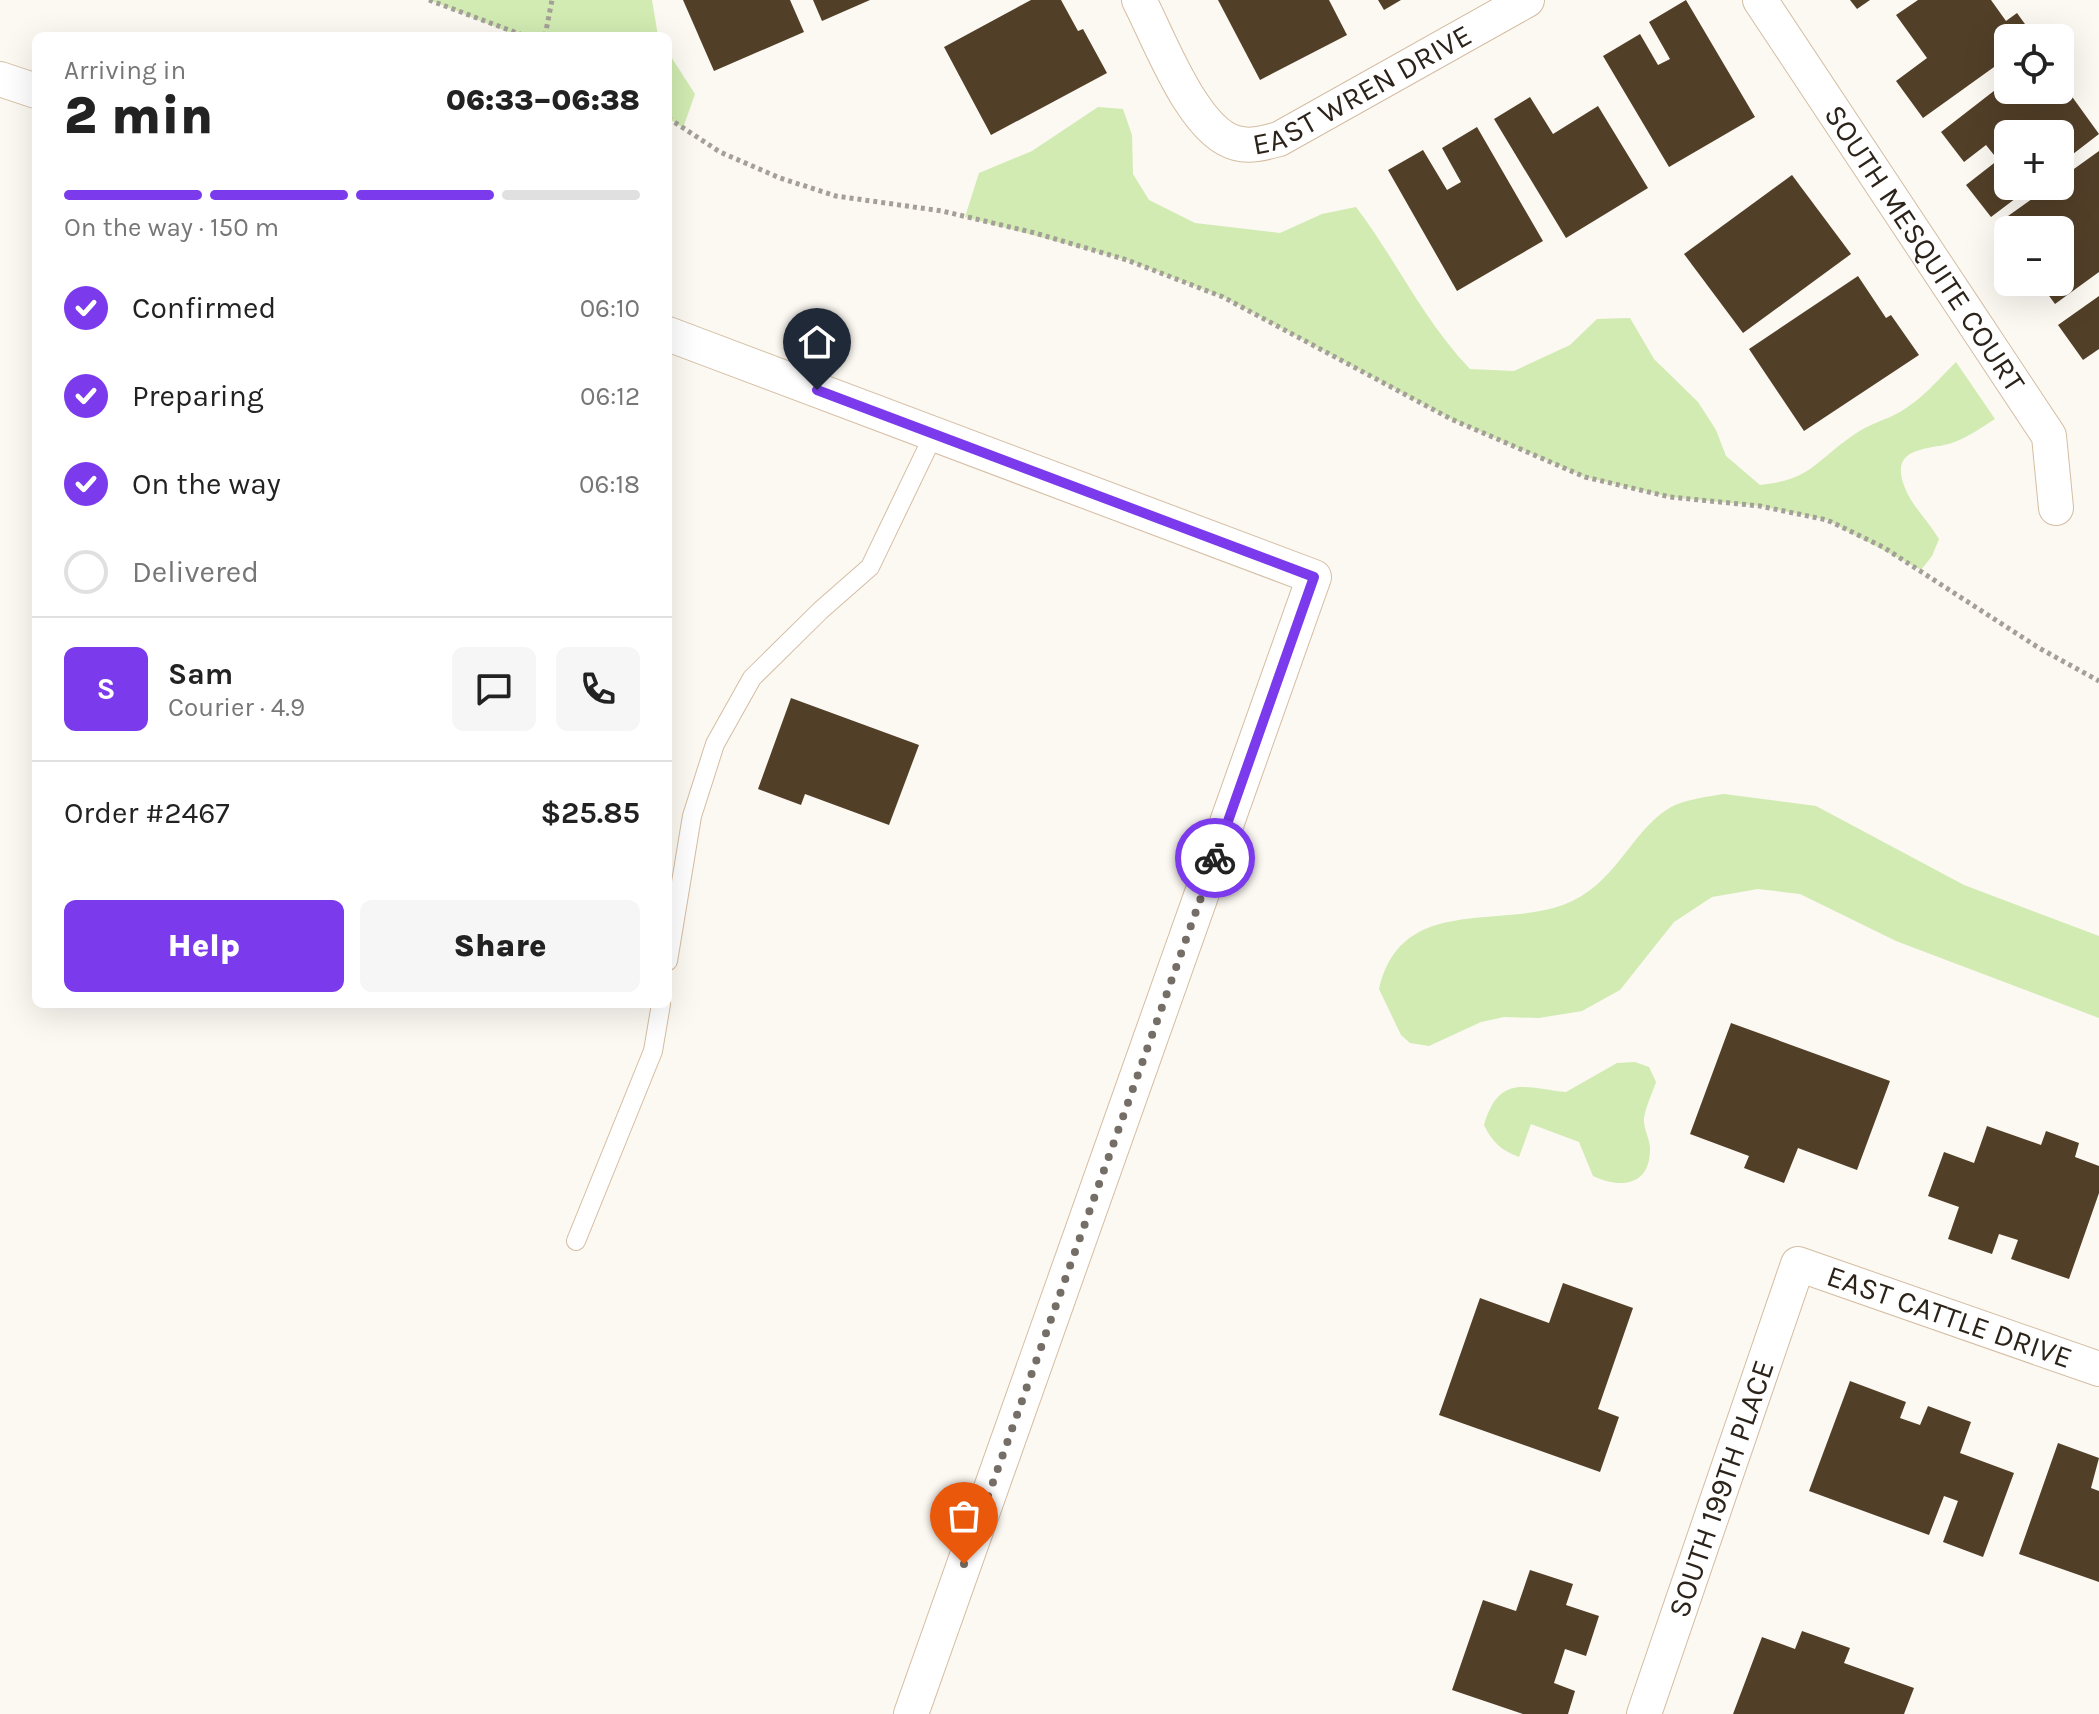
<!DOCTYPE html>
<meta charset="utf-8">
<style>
body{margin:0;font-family:Karla,sans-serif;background:#f6f6f6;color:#222;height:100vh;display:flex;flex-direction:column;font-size:30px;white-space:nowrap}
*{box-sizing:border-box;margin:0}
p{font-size:26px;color:#767676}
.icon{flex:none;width:44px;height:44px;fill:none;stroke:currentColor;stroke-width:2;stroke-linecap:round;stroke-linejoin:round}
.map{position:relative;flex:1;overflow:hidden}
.side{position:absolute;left:32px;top:32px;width:640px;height:976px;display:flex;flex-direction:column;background:#fff;border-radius:12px;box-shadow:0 8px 32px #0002}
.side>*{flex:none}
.fabs{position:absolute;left:1994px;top:24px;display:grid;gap:16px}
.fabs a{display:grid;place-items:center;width:80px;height:80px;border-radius:12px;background:#fff;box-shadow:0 8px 32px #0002;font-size:40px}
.pin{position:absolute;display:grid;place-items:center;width:68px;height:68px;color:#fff;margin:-82px -34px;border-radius:50% 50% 50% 0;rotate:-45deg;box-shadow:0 0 8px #0007}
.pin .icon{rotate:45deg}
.courier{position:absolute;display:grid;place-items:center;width:80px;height:80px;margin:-40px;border:6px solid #7c3aed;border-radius:50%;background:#fff;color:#222;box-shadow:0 2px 10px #0007}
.headline em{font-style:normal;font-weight:800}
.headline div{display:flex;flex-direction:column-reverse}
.headline{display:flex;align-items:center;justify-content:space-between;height:136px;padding:0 32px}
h1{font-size:52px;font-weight:800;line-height:60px}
.bar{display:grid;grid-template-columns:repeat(4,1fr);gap:12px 8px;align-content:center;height:96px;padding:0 32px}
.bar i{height:10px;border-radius:6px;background:#e0e0e0}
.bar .selected{background:#7c3aed}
.bar p{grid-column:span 4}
.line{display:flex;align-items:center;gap:20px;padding:0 32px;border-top:2px solid #e0e0e0}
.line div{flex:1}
.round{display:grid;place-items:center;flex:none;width:84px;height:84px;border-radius:12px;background:#f6f6f6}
ol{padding:0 32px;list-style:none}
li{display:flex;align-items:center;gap:24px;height:88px}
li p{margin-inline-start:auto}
li .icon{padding:8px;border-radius:50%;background:#7c3aed;color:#fff;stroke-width:4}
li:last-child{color:#767676}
li i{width:44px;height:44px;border:4px solid #e0e0e0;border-radius:50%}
.action{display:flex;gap:16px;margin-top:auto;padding:16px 32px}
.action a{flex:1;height:92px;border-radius:12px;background:#7c3aed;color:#fff;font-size:32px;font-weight:800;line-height:92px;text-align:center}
.action a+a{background:#f6f6f6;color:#222}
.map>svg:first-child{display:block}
.green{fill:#d1ebb2}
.building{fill:#523f28}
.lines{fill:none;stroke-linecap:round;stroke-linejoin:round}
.lane-casing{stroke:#d4bda2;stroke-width:20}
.street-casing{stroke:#d4bda2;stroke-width:36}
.path{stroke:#a49f97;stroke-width:5;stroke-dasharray:4 4;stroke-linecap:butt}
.lane{stroke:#fff;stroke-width:18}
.street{stroke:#fff;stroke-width:34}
.done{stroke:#756e66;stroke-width:8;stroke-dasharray:0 14.4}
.route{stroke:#7c3aed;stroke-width:10}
.labels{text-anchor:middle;stroke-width:8;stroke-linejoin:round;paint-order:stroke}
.street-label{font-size:30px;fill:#2c241a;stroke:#fff}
</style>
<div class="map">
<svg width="2099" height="1714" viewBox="0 0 2099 1714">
<rect width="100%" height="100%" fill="#fcf8f2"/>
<!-- green -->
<g class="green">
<polygon points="429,0 652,0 658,36 519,36"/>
<polygon points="668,52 695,94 683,128 668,118"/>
<path d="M1098,107L1123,109L1132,135L1133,174L1149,200L1195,223L1280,233L1322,214L1356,207C1397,261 1423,320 1470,369L1514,371L1570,345L1597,319L1630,318L1654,359L1698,402L1716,430L1726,456L1760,485C1812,480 1816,460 1855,434C1869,424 1886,420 1900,412C1922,399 1938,380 1956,362L1995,419C1982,427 1967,438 1952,443C1931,450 1887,445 1905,488C1912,506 1929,522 1939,539L1932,556L1921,570L1827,520L1760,506L1670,497L1585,477L1451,419L1223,297L1127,260L965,217L979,173L1032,151Z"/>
<path d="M1724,794L1816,806L1964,885L2099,936V1018L1896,941L1800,894L1758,889L1712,897L1674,922L1620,990L1582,1011L1539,1018L1504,1017L1481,1022L1429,1046L1410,1043L1401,1035L1379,989C1401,895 1496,929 1563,905C1616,886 1631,830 1671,807C1687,799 1706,797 1724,794Z"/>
<path d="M1635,1062L1649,1067L1656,1082C1652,1094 1646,1106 1644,1118C1643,1129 1650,1138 1650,1149C1650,1186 1621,1189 1593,1176L1579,1142L1531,1124L1519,1157C1502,1151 1492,1142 1484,1125C1499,1073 1526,1088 1566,1092L1617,1063Z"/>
</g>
<!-- building -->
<g class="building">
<polygon points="683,0 790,0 804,32 714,71"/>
<polygon points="813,0 870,0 822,21"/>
<polygon points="1031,0 1061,0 1078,31 1083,29 1107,73 991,135 944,47"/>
<polygon points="1218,0 1329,0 1347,35 1260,80"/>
<polygon points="1378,0 1401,0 1384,10"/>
<polygon points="1686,0 1755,117 1669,167 1603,56 1640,34 1658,65 1670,59 1649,22"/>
<polygon points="1850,0 1870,0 1857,9"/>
<polygon points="1918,0 1991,0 2006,21 2017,13 2035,38 2008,38 2008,57 1923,118 1896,81 1927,58 1896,15"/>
<polygon points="2008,80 2008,90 2060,90 2060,80 2099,134 2060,164 2060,134 2008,134 2008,186 2032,186 1991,217 1966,185 1998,160 1986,145 1964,162 1941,132"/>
<polygon points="1530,97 1553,134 1598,106 1648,188 1566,238 1494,119"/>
<polygon points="1477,127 1543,241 1457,291 1388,170 1423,150 1447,190 1461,182 1442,148"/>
<polygon points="2099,151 2099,272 2055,304 2039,282 2060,282 2060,230 2008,230 2008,245 1994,226 2050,186 2060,186 2060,179"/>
<polygon points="1792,175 1851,254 1743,333 1684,254"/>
<polygon points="1858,276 1886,318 1891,315 1919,355 1804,431 1749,349"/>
<polygon points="2099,296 2099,349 2083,360 2058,325"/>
<polygon points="791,698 919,745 889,825 805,794 801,805 758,789"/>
<polygon points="1731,1023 1890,1081 1857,1170 1798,1148 1784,1183 1744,1168 1749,1156 1690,1134"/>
<polygon points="1987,1126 2041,1145 2046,1131 2079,1143 2075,1157 2099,1166 2099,1193 2069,1279 2011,1259 2018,1240 1999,1234 1992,1254 1948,1239 1959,1207 1928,1196 1944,1152 1974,1163"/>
<polygon points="1563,1283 1633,1308 1598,1409 1619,1417 1600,1472 1439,1415 1480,1298 1549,1323"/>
<polygon points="1850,1381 1906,1402 1900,1418 1920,1425 1928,1406 1971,1422 1960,1453 2014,1473 1983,1557 1943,1542 1958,1501 1944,1496 1929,1535 1809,1491"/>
<polygon points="2058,1443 2099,1458 2091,1488 2099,1491 2099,1582 2019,1554"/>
<polygon points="1530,1570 1573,1584 1566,1605 1599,1616 1586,1656 1565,1649 1554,1683 1575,1691 1568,1714 1523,1714 1452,1690 1483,1600 1516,1611"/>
<polygon points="1802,1631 1850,1648 1844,1663 1914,1688 1904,1714 1733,1714 1762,1637 1795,1649"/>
</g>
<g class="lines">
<defs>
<g id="lane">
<polyline points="668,961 692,816 715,744 752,678 821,610 870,567 934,434"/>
<polyline points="576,1241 653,1051 661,1004"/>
</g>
<g id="street">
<path id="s1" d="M1139,0C1159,38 1193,132 1236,143C1251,147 1264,143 1279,139L1527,0"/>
<path id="s2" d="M1760,0L2049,436L2056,508"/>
<polyline points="0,79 36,91"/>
<polyline points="668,334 1314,577 911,1714"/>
<path id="s3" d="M1644,1714L1798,1264L2099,1369"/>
</g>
</defs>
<!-- lane casing -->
<use href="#lane" class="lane-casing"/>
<!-- street casing -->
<use href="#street" class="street-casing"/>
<!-- path -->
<g class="path">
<polyline points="429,0 525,36"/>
<polyline points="545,36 552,0"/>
<polyline points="668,118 720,152 780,178 836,196 942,211 1035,233 1127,260 1223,297 1451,419 1585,477 1670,497 1760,506 1827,520 1883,547 2039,648 2099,681"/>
</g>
<!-- lane -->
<use href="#lane" class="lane"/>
<!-- street -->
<use href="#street" class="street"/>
</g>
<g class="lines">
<!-- done -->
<polyline class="done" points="964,1564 1215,858"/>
<!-- route -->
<polyline class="route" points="817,390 1314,577 1215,858"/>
</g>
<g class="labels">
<!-- street labels -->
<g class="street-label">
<text dy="10" stroke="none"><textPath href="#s1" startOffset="316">EAST WREN DRIVE</textPath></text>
<text dy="10" stroke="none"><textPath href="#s2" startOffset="298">SOUTH MESQUITE COURT</textPath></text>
<text dy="10" stroke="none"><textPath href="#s3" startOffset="636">EAST CATTLE DRIVE</textPath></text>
<text dy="10" stroke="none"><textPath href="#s3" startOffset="238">SOUTH 199TH PLACE</textPath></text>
</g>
</g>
</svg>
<div class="fabs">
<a><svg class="icon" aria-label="locate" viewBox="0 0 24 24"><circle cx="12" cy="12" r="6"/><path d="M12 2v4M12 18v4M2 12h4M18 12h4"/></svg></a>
<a>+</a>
<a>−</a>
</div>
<div class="pin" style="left:964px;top:1564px;background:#ea580c"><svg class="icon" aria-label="bag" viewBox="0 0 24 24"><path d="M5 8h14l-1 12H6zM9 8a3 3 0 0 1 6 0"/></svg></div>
<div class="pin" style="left:817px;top:390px;background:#1f2937"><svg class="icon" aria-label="home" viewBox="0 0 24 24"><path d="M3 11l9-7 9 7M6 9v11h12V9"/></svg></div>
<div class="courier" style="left:1215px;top:858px"><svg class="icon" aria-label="bike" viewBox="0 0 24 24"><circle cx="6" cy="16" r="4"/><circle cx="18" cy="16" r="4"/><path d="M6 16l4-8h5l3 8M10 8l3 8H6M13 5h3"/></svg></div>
<section class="side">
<div class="headline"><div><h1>2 min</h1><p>Arriving in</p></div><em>06:33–06:38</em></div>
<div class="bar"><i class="selected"></i><i class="selected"></i><i class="selected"></i><i></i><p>On the way · 150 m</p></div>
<ol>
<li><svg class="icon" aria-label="check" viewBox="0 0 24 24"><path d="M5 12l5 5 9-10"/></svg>Confirmed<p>06:10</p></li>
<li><svg class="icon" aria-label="check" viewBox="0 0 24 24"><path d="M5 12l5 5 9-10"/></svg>Preparing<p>06:12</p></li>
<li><svg class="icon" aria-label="check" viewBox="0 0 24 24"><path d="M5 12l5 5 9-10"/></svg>On the way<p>06:18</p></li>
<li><i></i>Delivered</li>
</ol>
<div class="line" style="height:144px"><b class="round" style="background:#7c3aed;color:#fff">S</b><div><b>Sam</b><p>Courier · 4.9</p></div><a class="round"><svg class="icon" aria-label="chat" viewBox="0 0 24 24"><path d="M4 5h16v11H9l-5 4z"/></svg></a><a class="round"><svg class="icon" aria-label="phone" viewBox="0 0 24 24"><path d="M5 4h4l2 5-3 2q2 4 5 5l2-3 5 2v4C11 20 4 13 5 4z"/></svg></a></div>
<div class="line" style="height:104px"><div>Order #2467</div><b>$25.85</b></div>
<div class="action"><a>Help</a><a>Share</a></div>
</section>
</div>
